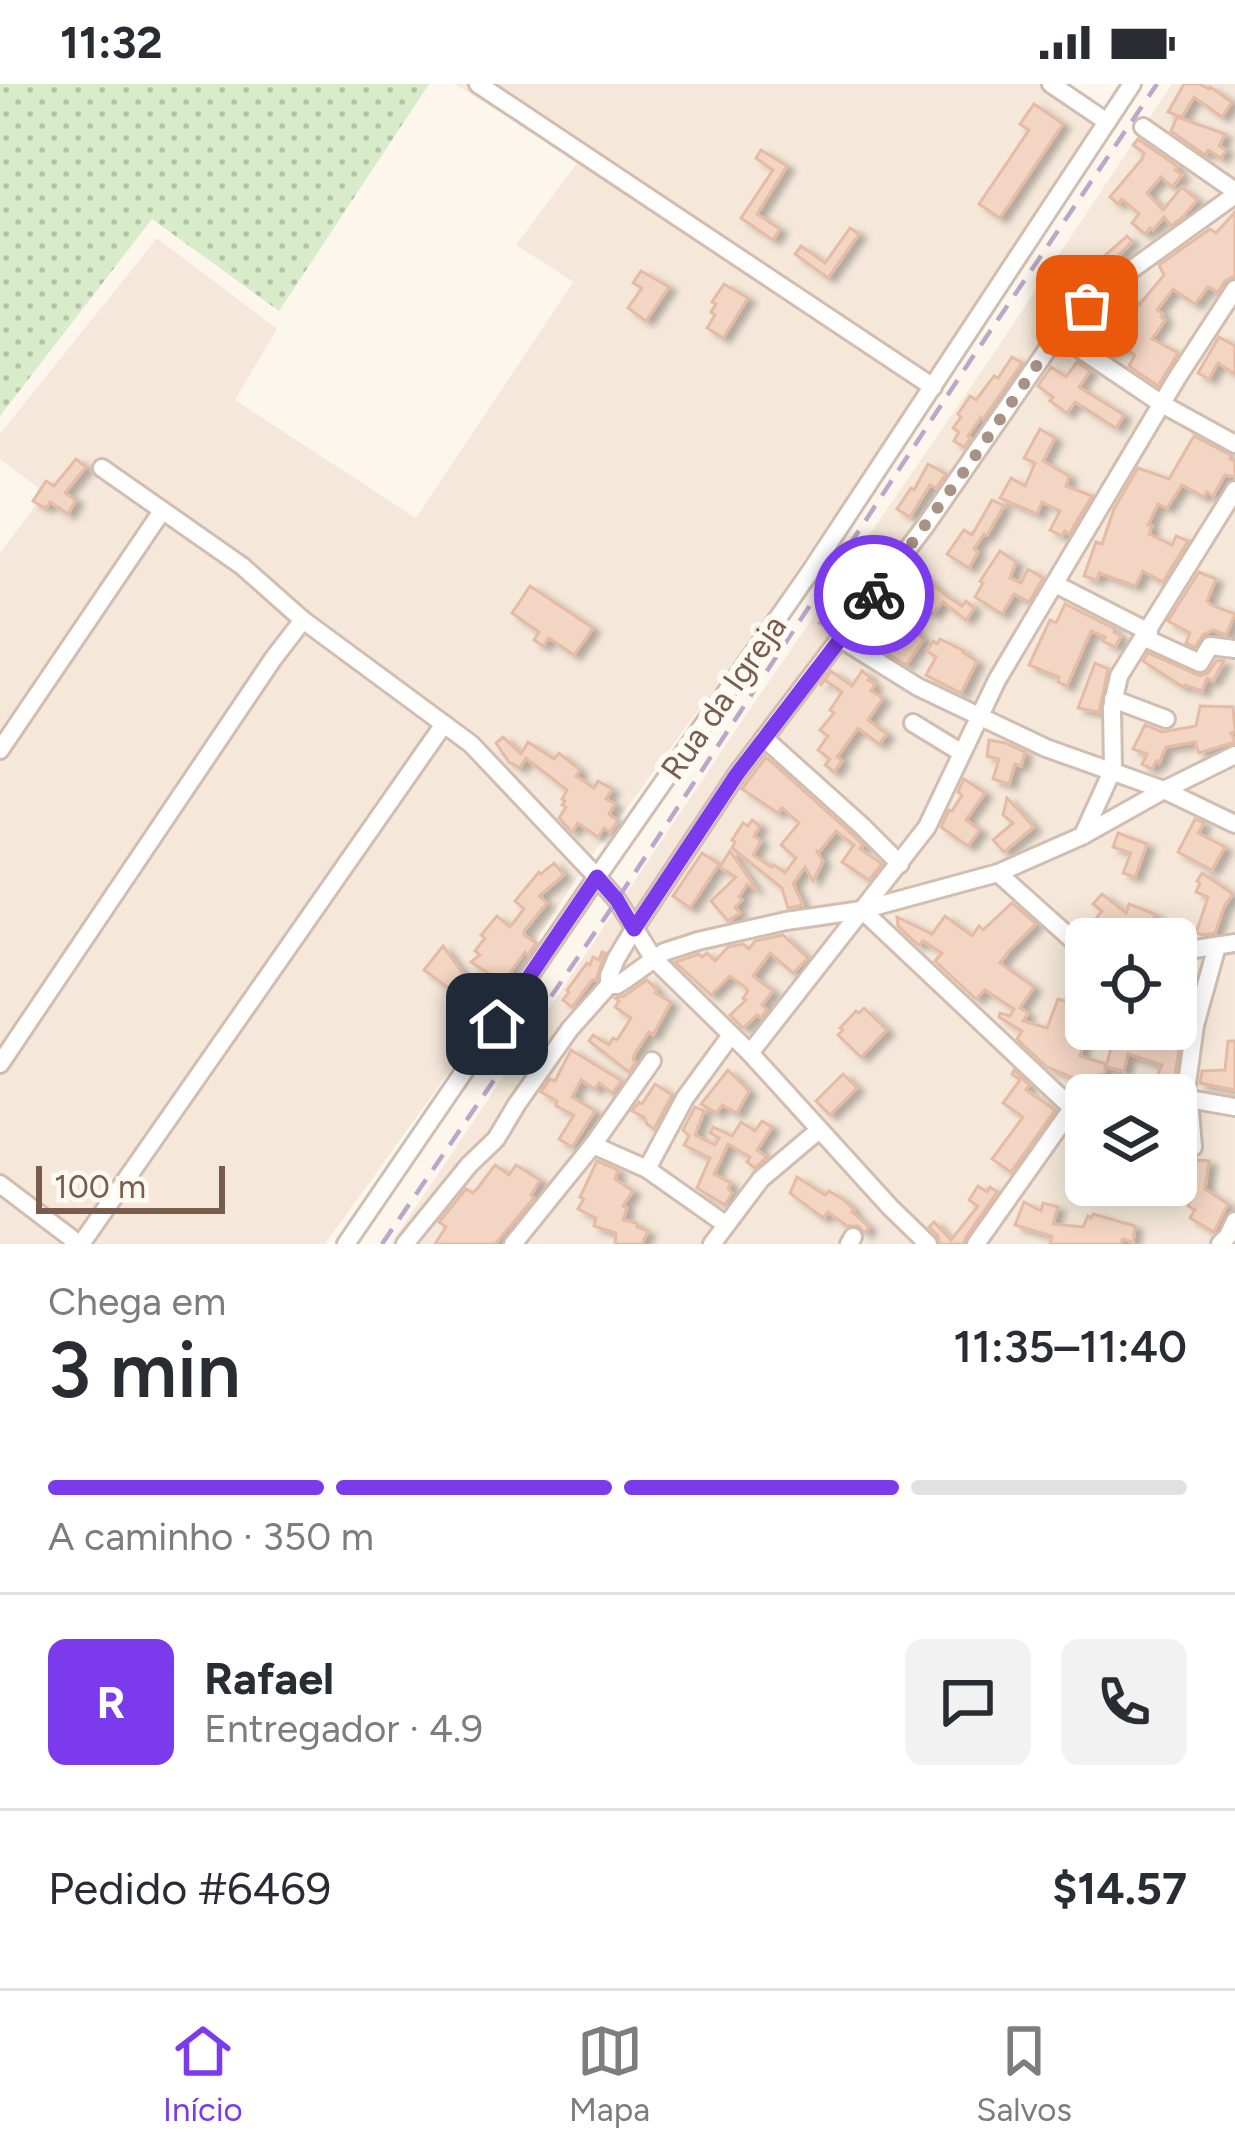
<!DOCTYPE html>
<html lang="pt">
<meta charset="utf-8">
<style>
body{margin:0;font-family:Figtree,sans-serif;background:#f2f2f3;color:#2b2b33;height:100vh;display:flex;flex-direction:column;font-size:45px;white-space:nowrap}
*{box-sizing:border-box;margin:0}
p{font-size:39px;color:#7c7c81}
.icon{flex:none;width:66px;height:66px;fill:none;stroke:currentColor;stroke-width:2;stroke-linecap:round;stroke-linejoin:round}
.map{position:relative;height:1160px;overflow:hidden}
.drawer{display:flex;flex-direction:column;background:#fff;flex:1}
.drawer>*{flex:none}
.buttons{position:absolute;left:1065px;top:834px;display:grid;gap:24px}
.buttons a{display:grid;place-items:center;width:132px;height:132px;border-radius:18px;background:#fff;box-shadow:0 6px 30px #0003;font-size:60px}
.scale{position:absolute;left:36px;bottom:30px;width:189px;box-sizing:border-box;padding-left:12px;border:6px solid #7a5c4d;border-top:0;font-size:33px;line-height:42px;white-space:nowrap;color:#7a5c4d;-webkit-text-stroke:9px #fffaf3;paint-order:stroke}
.pin{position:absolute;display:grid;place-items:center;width:102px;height:102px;color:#fff;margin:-51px;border-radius:24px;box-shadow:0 6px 18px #0006}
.courier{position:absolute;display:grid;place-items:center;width:120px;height:120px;margin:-60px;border:9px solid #7c3aed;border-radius:50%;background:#fff;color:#222;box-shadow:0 3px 15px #0007}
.summary em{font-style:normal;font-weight:600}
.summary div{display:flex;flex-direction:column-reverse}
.summary{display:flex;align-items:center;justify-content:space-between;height:204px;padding:0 48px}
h1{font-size:78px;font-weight:600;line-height:90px}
.bar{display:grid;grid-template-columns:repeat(4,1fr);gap:18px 12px;align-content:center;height:144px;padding:0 48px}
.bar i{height:15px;border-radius:9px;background:#e1e1e2}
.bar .current{background:#7c3aed}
.bar p{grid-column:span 4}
.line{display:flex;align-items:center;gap:30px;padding:0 48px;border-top:3px solid #e1e1e2}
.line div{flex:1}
.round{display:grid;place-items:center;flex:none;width:126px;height:126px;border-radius:18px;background:#f2f2f3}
.status{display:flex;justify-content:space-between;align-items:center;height:84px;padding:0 60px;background:#fff;direction:ltr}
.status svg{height:33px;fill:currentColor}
.tabs{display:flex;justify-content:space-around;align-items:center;height:168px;border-top:3px solid #e1e1e2;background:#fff;font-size:33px;color:#7c7c81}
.tabs a{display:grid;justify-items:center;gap:6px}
.tabs .current{color:#7c3aed}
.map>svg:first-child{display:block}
.residential{fill:#f5e8da;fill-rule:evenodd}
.grass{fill:url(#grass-dots)}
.building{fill:#f3d5c3;stroke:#e6bba3;stroke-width:3;filter:url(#shadow)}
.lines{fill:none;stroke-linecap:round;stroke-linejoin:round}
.minor-casing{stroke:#d1beb0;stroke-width:22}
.minor{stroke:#fff;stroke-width:16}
.rail{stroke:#b9a8c9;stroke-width:4.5;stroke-dasharray:18 12;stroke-linecap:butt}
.done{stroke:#a89285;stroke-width:12;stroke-dasharray:0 21.6}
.route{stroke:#7c3aed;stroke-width:15}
.labels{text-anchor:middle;stroke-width:12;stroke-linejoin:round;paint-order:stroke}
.street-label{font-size:33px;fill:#7a5c4d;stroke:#fffaf3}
</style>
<div class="status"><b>11:32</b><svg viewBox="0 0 49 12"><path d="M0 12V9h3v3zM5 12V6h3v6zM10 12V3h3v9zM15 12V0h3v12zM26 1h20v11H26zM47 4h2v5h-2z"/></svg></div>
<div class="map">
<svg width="1235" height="1160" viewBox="0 0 1235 1160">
<defs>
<pattern id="grass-dots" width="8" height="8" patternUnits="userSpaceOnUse" patternTransform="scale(3)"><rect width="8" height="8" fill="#d8ecc9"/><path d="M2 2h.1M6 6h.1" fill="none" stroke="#b4c2a5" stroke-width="1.8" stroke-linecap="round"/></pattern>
<filter id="shadow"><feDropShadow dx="7" dy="4.5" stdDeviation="3" flood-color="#0004"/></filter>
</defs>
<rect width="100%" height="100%" fill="#fdf6ec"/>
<!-- residential -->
<g class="residential">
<polygon points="455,0 1043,0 1101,39 749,557 588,777 461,971 325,1160 0,1160 0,469 45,409 0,375 0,350 157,154 277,245 235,316 416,434 573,198 516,161 578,78"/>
<path d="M1172,0H1235V1160H391L744,634L994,269ZM1086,855H1176V945H1086ZM1086,1011H1176V1101H1086Z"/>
</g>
<!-- grass -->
<polygon class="grass" points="0,0 429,0 279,227 152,135 0,332"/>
<!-- building -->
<g class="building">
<polygon points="1184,0 1199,0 1209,5 1210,3 1232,18 1222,33 1194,13 1182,33 1168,28"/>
<polygon points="1034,20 1063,40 1000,134 979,120 1029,46 1020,40"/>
<polygon points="1177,33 1225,50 1219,62 1226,66 1221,74 1208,66 1205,71 1171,47"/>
<polygon points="1138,55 1178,83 1175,86 1182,91 1172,103 1161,93 1147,109 1163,126 1182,103 1197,116 1183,133 1171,142 1164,133 1153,146 1150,144 1145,150 1132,139 1139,130 1122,115 1118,120 1110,113 1142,75 1144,69 1133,61"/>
<polygon points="761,66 787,82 757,130 780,145 773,156 741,134 773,86 756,74"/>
<polygon points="1235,128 1235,192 1225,197 1218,208 1208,203 1195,220 1173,205 1157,226 1163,230 1161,233 1165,236 1152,255 1178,269 1158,302 1129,282 1135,271 1122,262 1108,268 1084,252 1094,237 1117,250 1129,234 1119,228 1128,216 1131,218 1133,215 1139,221 1164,191 1159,181 1210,145 1216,149"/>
<polygon points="850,144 859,150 828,194 795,170 801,162 825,179"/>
<polygon points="1127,152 1132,157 1107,184 1108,187 1048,242 1040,236 1057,210 1045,202 1052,191 1069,201 1068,204"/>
<polygon points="641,187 669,203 646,237 628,224 642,204 633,199"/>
<polygon points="724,200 748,214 723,254 707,244 715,231 711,228 716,220 712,218"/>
<polygon points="1219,253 1235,262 1235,290 1218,279 1209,295 1198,289"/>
<polygon points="1012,273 1022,279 983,335 981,333 968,352 971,354 964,363 954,357 959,348 953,344 961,333 958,330 970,312 976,316 994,292 998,294"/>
<polygon points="1077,278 1090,287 1079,303 1124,331 1116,344 1075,318 1067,329 1050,317 1053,313 1038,302 1051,283 1066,293"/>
<polygon points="1040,345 1055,354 1043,377 1069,392 1066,402 1092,412 1069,450 1065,447 1062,452 1050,446 1060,427 1042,418 1037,430 1000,414 1011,394 1025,402 1035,379 1024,374"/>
<polygon points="1194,352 1232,372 1230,375 1235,377 1235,393 1225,391 1213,412 1207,408 1204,413 1182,401 1167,424 1158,420 1148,441 1152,442 1149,450 1172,461 1176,452 1188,457 1163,498 1143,487 1135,502 1099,489 1097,496 1084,492 1096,458 1102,460 1114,425 1138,384 1169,395"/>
<polygon points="76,375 86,383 65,409 76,416 68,430 50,418 47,423 43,423 33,417 46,397 54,402"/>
<polygon points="928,380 946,390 936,404 930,401 910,433 897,425 911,404 914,406"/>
<polygon points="992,416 1004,422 987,451 984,450 974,465 978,468 969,484 947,470 964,446 972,451"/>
<polygon points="1000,467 1016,478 1010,494 1021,499 1028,485 1043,494 1029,518 1014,510 1002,530 975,513 983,499 980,497"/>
<polygon points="917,488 947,512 962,522 966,517 974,524 966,536 943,518 933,530 925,523 923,526 903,511"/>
<polygon points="1199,488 1216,495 1207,517 1211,521 1235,530 1226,551 1213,546 1203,551 1195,563 1186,559 1190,549 1168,537"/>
<polygon points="855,493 863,499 860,507 831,545 819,539 847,497 851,500"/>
<polygon points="530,502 593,544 574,571 549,554 543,562 534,556 539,548 512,529"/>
<polygon points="1065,520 1115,545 1114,548 1121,552 1115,563 1103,557 1105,553 1091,547 1067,602 1058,598 1059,593 1029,581 1050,536 1056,539"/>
<polygon points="895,535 905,542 907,540 924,555 906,581 885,568 888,564 872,553 883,537 890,542"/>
<polygon points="940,555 964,567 963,569 977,577 961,609 926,591 936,573 927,567 933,557 937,560"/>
<polygon points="1148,569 1200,592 1208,589 1217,576 1224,577 1213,597 1207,594 1202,607 1185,601 1183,603 1143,577"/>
<polygon points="1095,579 1108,585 1099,628 1078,624"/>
<polygon points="831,587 852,602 862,587 870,593 868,596 875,600 871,607 883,614 868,636 887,650 879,660 858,644 837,673 842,677 834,688 825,681 830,675 818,666 828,652 820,646 834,629 830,626 842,608 825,596 820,602"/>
<polygon points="1200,622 1233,623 1235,648 1231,649 1235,658 1199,669 1195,658 1166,663 1159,679 1156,677 1152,685 1142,680 1147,670 1133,665 1145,641 1162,648 1196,642"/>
<polygon points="503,653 521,670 528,658 554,675 559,669 580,686 576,692 594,704 598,697 612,705 606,715 615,720 609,730 618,737 610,748 604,744 598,753 578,739 572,748 559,734 566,723 562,721 565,717 562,715 567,706 526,674 520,684 509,678 496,659"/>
<polygon points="989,656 1005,659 1025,668 1021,682 1015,680 1009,700 993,695 999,675 987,672"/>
<polygon points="766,673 853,751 863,761 860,765 882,780 869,796 842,778 854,761 836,747 819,768 816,766 823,777 813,797 805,783 793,800 803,821 788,824 782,804 732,764 735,758 732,756 743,739 748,742 752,736 760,742 754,752 761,757 753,771 772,783 774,781 785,789 796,774 781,761 799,739 782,724 778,729 742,705"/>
<polygon points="964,695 985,709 966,736 980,746 968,762 941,743 949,726 952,727 962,711 958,708"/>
<polygon points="1007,714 1034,743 1004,768 993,756 1013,739 1003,731"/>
<polygon points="1195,735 1204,739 1198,749 1225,763 1212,786 1178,768"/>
<polygon points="1118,749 1147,760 1135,793 1123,789 1131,769 1113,763"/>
<polygon points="730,767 757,806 747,800 739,813 742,816 735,823 740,829 728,837 711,817 736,793 720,783"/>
<polygon points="702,769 719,780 690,824 673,812"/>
<polygon points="554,779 564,791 539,812 547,819 524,847 524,851 536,859 528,871 525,868 503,899 471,878 480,871 475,867 485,854 481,851 497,832 510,843 524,825 515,817 539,788 541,790"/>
<polygon points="1202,789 1233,810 1224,823 1215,849 1203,851 1196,849 1208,813 1196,808 1200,799 1197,797"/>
<polygon points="1102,810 1126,829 1129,820 1155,830 1146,853 1114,840 1103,855 1091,855 1081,847 1086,839 1090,842 1102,827 1093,820"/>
<polygon points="1012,819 1036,840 1009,867 1000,879 1034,903 1020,924 1028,929 1023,937 1047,944 1058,915 1086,922 1086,945 1093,945 1091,956 1085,954 1080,972 1106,980 1104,990 1084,993 1074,1000 1074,994 1047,983 1017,955 1022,947 999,933 1000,929 1010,932 1014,925 985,906 976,915 935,877 942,869 923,857 919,861 916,859 898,842 897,833 932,850 945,832 972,852 979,842 983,846"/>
<polygon points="783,851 808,874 793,889 770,869 753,892 773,907 762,921 767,926 761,934 757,931 743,944 730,931 746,916 743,914 748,907 745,903 730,892 711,911 675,878 699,870 702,873 707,869 715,877 728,863 743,860 749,865 755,857"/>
<polygon points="443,862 465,892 462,895 490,915 481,928 424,886"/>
<polygon points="602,868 605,869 596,896 592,896 572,923 563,916 569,908 567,906 587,879 590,881 593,873 599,876"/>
<polygon points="647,896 657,906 655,909 671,918 653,951 649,948 635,969 633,976 636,978 629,988 589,957 593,951 609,961 613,954 617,956 631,934 615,923 619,917 615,914 624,912"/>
<polygon points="864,924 887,946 861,973 838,951 843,946 840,944 856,927 859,929"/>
<polygon points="1127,945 1172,945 1181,949 1174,999 1158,990 1162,981 1128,970 1124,987 1106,983 1112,960 1123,963"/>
<polygon points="1228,957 1235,957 1235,1006 1200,999 1202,987 1225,986"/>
<polygon points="571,966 622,997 612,1009 599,999 595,1005 581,996 572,1013 595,1027 572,1063 559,1055 574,1031 556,1022 557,1017 541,1008 550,995 555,997"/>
<polygon points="728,986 749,1007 737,1029 722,1021 717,1029 701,1020"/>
<polygon points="1014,986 1029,1001 1026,1006 1055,1026 1011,1088 992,1075 1023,1033 1003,1019 1020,996 1012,990"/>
<polygon points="843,990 857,1004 830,1031 816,1017"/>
<polygon points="655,1000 672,1011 654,1045 647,1040 644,1033 632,1027 639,1018 642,1020"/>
<polygon points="695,1023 704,1027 695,1051 715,1061 719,1054 710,1049 713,1043 732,1052 741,1038 755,1047 762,1037 772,1043 757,1066 767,1073 755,1084 747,1078 750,1073 728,1060 714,1090 731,1099 728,1105 732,1109 725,1121 697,1104 710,1074 684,1061 689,1052 683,1046"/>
<polygon points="1078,1038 1086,1039 1086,1105 1073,1103 1074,1095 1070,1095 1074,1053 1070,1049"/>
<polygon points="1181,1075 1209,1077 1205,1105 1228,1120 1214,1148 1190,1134 1195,1126 1188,1122 1192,1114 1185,1112 1189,1098 1180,1097"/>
<polygon points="597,1077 618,1086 615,1095 633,1107 623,1122 627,1124 623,1136 637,1139 637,1143 648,1147 642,1160 615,1160 616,1149 594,1142 596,1134 578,1125 584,1115 580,1113"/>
<polygon points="495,1081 509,1091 516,1081 540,1096 531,1111 534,1114 495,1160 435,1160 446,1143 439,1138 466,1105 473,1109 477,1105"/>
<polygon points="797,1093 825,1111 829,1107 844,1116 854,1126 852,1128 869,1143 865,1149 858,1142 847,1142 828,1128 823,1134 790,1109"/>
<polygon points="978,1102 987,1108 990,1103 997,1108 966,1153 963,1160 940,1160 938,1152 929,1143 934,1138 951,1156 978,1122 969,1116"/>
<polygon points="1024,1118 1041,1127 1043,1119 1058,1123 1053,1140 1083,1143 1088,1132 1091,1134 1093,1130 1135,1142 1133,1158 1123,1155 1120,1160 1050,1160 1052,1152 1015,1141"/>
</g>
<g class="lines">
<defs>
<g id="minor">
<polyline points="478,0 933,303"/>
<polyline points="1051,0 1107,38"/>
<polyline points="1143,43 1235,107"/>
<polyline points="1058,250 1162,320 1235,360"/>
<polyline points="102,384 242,482 303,536 471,660 597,793 617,816 653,874 750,969 890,1123 928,1160"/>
<polyline points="1055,500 1149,548"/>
<polyline points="1145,554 1200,579 1210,562 1235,565"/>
<polyline points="841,555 918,603 1046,664 1164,706 1235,740"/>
<polyline points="1113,615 1166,635"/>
<polyline points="913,639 962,669"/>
<polyline points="764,654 862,742 900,780"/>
<polyline points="0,666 162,427"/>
<polyline points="1083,751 1113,685 1112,624 1119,592 1235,406"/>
<polyline points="998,789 1086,868"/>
<polyline points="862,826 1071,1023"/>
<polyline points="1176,868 1235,859"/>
<polyline points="609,901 609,892 616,875 634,845 737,690 926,441 1058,250 1117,196 1235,111"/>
<polyline points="1176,933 1195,941"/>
<polyline points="750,969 927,743 997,596 1177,294 1235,205"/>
<polyline points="0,980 273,575 303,536"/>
<polyline points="1183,1014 1235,1023"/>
<polyline points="1185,1014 1195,941 1217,862"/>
<polyline points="593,1061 647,1085 725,1140"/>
<polyline points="1176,1062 1193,1063 1189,1015"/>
<polyline points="647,1085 685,1014 731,951"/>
<polyline points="0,1100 79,1160"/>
<polyline points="81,1160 444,640"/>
<polyline points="346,1160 597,793 810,488 1132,0"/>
<polyline points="405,1160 469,1081 496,1055 517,1020 570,945 609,901 617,901 625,896 664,868 698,857 786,837 862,826 998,789 1082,752 1164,706 1235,671"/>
<polyline points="513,1160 593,1061 652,977"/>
<polyline points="712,1160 761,1095 819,1046"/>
<polyline points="849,1160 853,1153"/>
<polyline points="976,1160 1085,1006 1099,1002 1163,1011"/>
<polyline points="1220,1160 1228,1152 1235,1137"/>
</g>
</defs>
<!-- minor casing -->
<use href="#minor" class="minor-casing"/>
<!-- minor -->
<use href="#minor" class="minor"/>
<!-- rail -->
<polyline class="rail" points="382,1160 617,816 970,277 1157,0"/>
</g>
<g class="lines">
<!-- done -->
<polyline class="done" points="874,511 971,378 1058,250 1087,222"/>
<!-- route -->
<polyline class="route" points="497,940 597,793 617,816 634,845 737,690 874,511"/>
</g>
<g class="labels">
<!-- street labels -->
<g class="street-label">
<text transform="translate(723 613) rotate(-55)" y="12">Rua da Igreja</text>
</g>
</g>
</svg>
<div class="buttons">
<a><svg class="icon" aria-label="locate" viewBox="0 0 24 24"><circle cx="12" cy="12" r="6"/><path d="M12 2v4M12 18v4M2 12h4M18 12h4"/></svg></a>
<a><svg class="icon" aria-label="layers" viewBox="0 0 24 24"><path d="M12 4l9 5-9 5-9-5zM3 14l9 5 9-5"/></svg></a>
</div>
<div class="scale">100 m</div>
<div class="pin" style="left:1087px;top:222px;background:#ea580c"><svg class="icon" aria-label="bag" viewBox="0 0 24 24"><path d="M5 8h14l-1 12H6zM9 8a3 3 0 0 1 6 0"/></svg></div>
<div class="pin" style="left:497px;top:940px;background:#1f2937"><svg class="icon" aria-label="home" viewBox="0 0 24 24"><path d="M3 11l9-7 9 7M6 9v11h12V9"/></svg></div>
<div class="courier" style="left:874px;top:511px"><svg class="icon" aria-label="bike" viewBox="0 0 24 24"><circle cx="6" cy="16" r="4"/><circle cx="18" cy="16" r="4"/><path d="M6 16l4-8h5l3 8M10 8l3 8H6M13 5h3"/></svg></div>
</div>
<section class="drawer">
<div class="summary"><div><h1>3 min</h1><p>Chega em</p></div><em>11:35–11:40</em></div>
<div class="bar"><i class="current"></i><i class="current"></i><i class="current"></i><i></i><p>A caminho · 350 m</p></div>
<div class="line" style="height:216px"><b class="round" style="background:#7c3aed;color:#fff">R</b><div><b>Rafael</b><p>Entregador · 4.9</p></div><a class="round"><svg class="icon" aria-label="chat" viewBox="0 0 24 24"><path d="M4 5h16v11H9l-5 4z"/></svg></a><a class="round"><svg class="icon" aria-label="phone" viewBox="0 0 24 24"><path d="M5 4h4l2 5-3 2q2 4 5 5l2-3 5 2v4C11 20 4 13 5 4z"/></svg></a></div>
<div class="line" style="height:156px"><div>Pedido #6469</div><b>$14.57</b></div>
</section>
<nav class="tabs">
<a class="current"><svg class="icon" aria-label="home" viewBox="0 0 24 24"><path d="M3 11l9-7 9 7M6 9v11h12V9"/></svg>Início</a>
<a><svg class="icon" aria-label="map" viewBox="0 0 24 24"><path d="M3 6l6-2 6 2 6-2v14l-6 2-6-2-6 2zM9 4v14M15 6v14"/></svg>Mapa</a>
<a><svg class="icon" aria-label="saved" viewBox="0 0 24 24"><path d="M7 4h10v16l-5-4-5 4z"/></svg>Salvos</a>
</nav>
